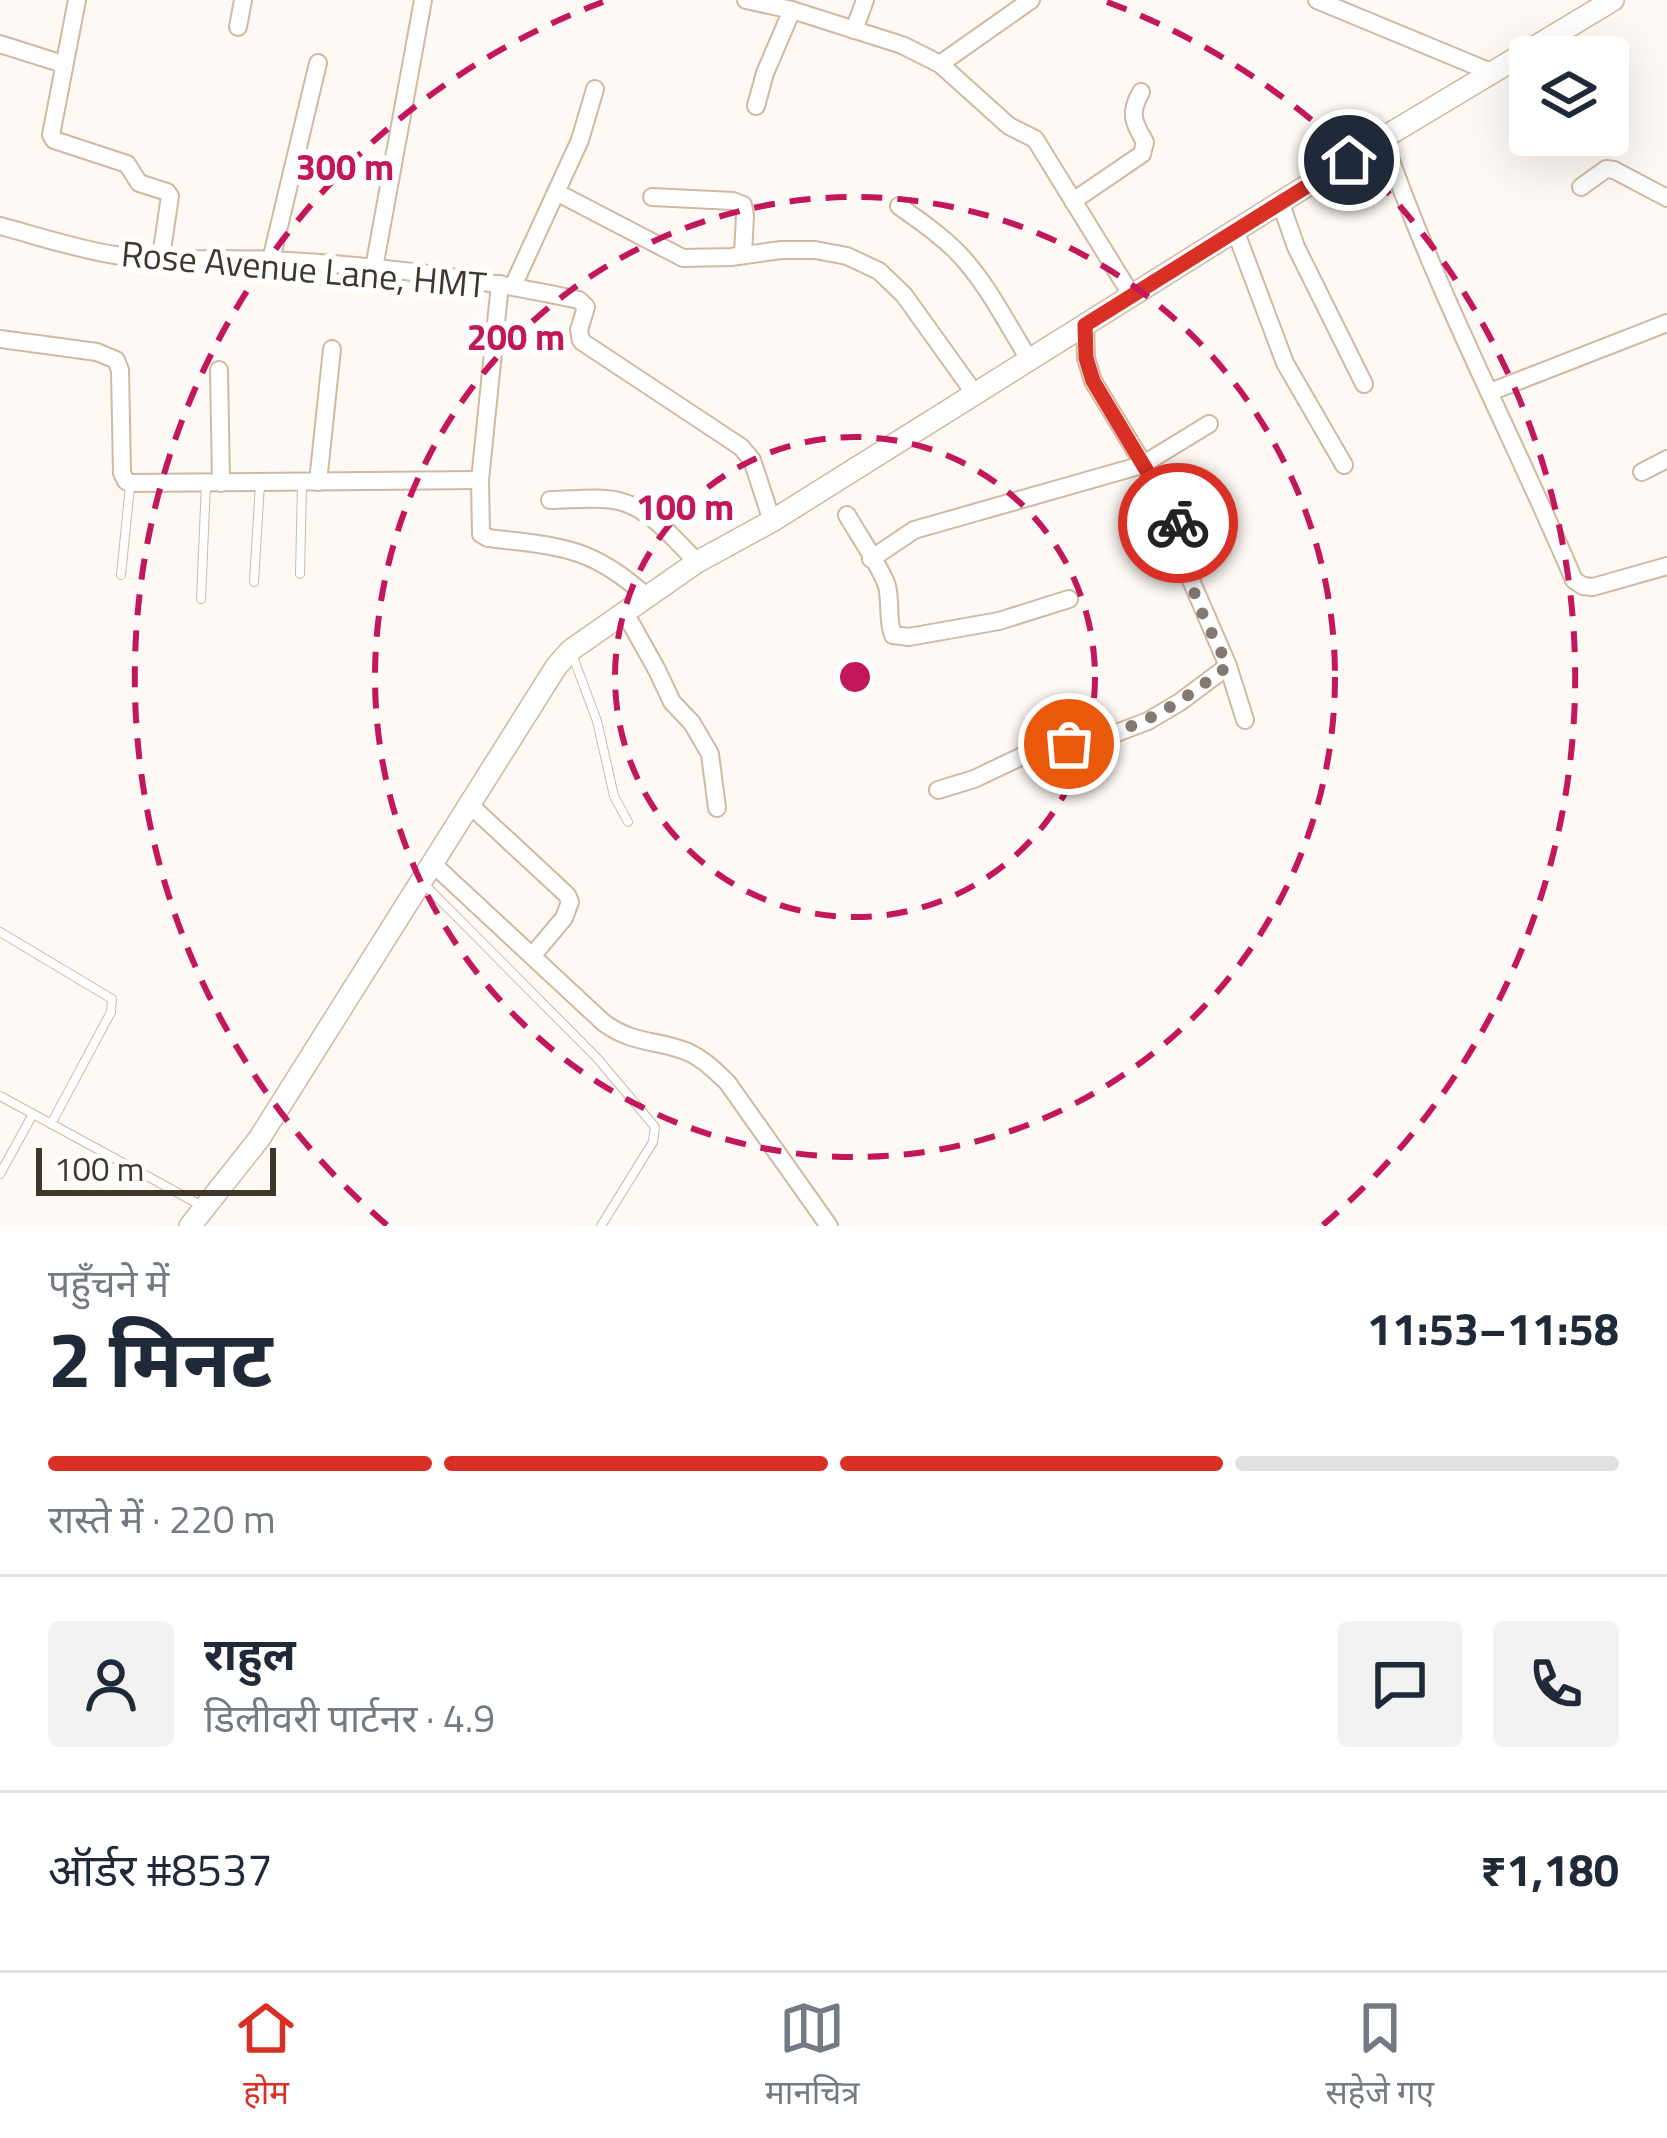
<!DOCTYPE html>
<html lang="hi">
<meta charset="utf-8">
<style>
body{margin:0;font-family:"Titillium Web","Noto Sans Devanagari",sans-serif;background:#f2f2f3;color:#1f2937;height:100vh;display:flex;flex-direction:column;font-size:45px;white-space:nowrap}
*{box-sizing:border-box;margin:0}
p{font-size:39px;color:#747a83}
.icon{flex:none;width:66px;height:66px;fill:none;stroke:currentColor;stroke-width:2;stroke-linecap:round;stroke-linejoin:round}
.map{position:relative;height:1226px;overflow:hidden}
.side{display:flex;flex-direction:column;background:#fff;flex:1}
.side>*{flex:none}
.buttons{position:absolute;left:1509px;top:36px;display:grid;gap:24px}
.buttons a{display:grid;place-items:center;width:120px;height:120px;border-radius:12px;background:#fff;box-shadow:0 12px 48px #0002;font-size:60px}
.scale{position:absolute;left:36px;bottom:30px;width:240px;box-sizing:border-box;padding-left:12px;border:6px solid #3f362c;border-top:0;font-size:33px;line-height:42px;white-space:nowrap;color:#3f362c;-webkit-text-stroke:9px #fff;paint-order:stroke}
.pin{position:absolute;display:grid;place-items:center;width:102px;height:102px;color:#fff;margin:-51px;border:6px solid #fff;border-radius:50%;box-shadow:0 3px 12px #0007}
.courier{position:absolute;display:grid;place-items:center;width:120px;height:120px;margin:-60px;border:9px solid #d93025;border-radius:50%;background:#fff;color:#222;box-shadow:0 3px 15px #0007}
.head em{font-style:normal;font-weight:700}
.head div{display:flex;flex-direction:column-reverse}
.head{display:flex;align-items:center;justify-content:space-between;height:204px;padding:0 48px}
h1{font-size:78px;font-weight:700;line-height:90px}
.bar{display:grid;grid-template-columns:repeat(4,1fr);gap:18px 12px;align-content:center;height:144px;padding:0 48px}
.bar i{height:15px;border-radius:9px;background:#e0e1e3}
.bar .active{background:#d93025}
.bar p{grid-column:span 4}
.line{display:flex;align-items:center;gap:30px;padding:0 48px;border-top:3px solid #e0e1e3}
.line div{flex:1}
.round{display:grid;place-items:center;flex:none;width:126px;height:126px;border-radius:12px;background:#f2f2f3}
.tab-bar{display:flex;justify-content:space-around;align-items:center;height:168px;border-top:3px solid #e0e1e3;background:#fff;font-size:33px;color:#747a83}
.tab-bar a{display:grid;justify-items:center;gap:6px}
.tab-bar .active{color:#d93025}
.map>svg:first-child{display:block}
.lines{fill:none;stroke-linecap:round;stroke-linejoin:round}
.service-casing{stroke:#d0b9a2;stroke-width:10}
.minor-casing{stroke:#d0b9a2;stroke-width:20}
.tertiary-casing{stroke:#d0b9a2;stroke-width:24}
.service{stroke:#fff;stroke-width:8}
.minor{stroke:#fff;stroke-width:16}
.tertiary{stroke:#fff;stroke-width:21}
.done{stroke:#827a72;stroke-width:12;stroke-dasharray:0 21.6}
.route{stroke:#d93025;stroke-width:15}
.ring{fill:none;stroke:#c2185b;stroke-width:6;stroke-dasharray:21 15}
.labels{text-anchor:middle;stroke-width:12;stroke-linejoin:round;paint-order:stroke}
.street-label{font-size:36px;fill:#3f362c;stroke:#fff}
.centre{fill:#c2185b;stroke:#fff;stroke-width:6}
.ring-label{font-size:36px;text-anchor:middle;font-weight:bold;fill:#c2185b;stroke:#fff;stroke-width:12;stroke-linejoin:round;paint-order:stroke}
</style>
<div class="map">
<svg width="1667" height="1226" viewBox="0 0 1667 1226">
<rect width="100%" height="100%" fill="#fef9f4"/>
<g class="lines">
<defs>
<g id="service">
<polyline points="300,574 302,484"/>
<polyline points="121,575 130,486"/>
<polyline points="254,582 260,484"/>
<polyline points="201,599 206,483"/>
<polyline points="573,657 597,721 614,796 628,822"/>
<polyline points="423,883 597,1058 655,1127 653,1142 601,1226"/>
<polyline points="0,932 112,999 111,1012 51,1124"/>
<polyline points="0,1096 204,1207"/>
<polyline points="0,1174 33,1114"/>
</g>
<g id="minor">
<polyline points="77,0 51,135 54,140 127,164 139,183 167,192 170,196 161,257"/>
<polyline points="746,0 792,10 902,45 940,64 1009,126 1035,139 1132,296"/>
<polyline points="1317,0 1493,73"/>
<polyline points="238,27 243,0"/>
<polyline points="854,30 865,0"/>
<polyline points="0,44 63,64"/>
<polyline points="940,64 1031,0"/>
<polyline points="756,106 765,73 792,10"/>
<path d="M1383,138C1435,290 1511,432 1574,580L1583,586L1593,587L1667,566"/>
<polyline points="1581,187 1606,169 1614,170 1667,198"/>
<polyline points="558,193 683,258 731,257 781,250 815,250 847,256 879,271 904,295 975,394"/>
<polyline points="652,197 733,201 743,205 745,215 743,255"/>
<path d="M1073,201L1142,154L1145,142C1133,122 1129,113 1141,92"/>
<polyline points="1281,204 1296,247 1364,384"/>
<path d="M899,206C920,221 942,236 960,255C988,285 1007,324 1029,359"/>
<path d="M0,226C38,236 76,249 115,255C164,263 221,257 271,260C374,265 478,278 579,300L586,307L579,330L581,341L741,447L752,460L772,521"/>
<polyline points="1235,230 1285,363 1344,465"/>
<polyline points="271,260 318,63"/>
<polyline points="374,268 423,0"/>
<path d="M500,284L480,480L481,534L488,538C558,546 591,546 646,596"/>
<polyline points="513,286 580,140 595,89"/>
<polyline points="1085,325 1086,358 1093,381 1176,518 1183,537 1190,578 1228,666 1245,720"/>
<polyline points="0,339 97,352 116,360 120,370 122,473 126,481 130,483 480,480"/>
<polyline points="219,370 221,483"/>
<polyline points="1490,392 1667,323"/>
<polyline points="1642,472 1667,459"/>
<polyline points="318,482 332,349"/>
<path d="M550,500C572,500 598,496 619,501C651,509 675,540 697,562"/>
<path d="M847,515C857,533 882,569 887,586C891,602 887,620 893,635L909,637L999,621L1069,599"/>
<polyline points="871,559 914,530 1142,465 1209,424"/>
<polyline points="624,611 657,670 672,702 692,723 710,754 717,808"/>
<polyline points="938,790 974,779 1031,752 1106,737 1148,721 1180,702 1228,666"/>
<polyline points="470,805 567,895 570,902 564,918 532,956"/>
<path d="M433,864L604,1023C635,1045 656,1039 688,1052C704,1059 715,1071 727,1082L829,1226"/>
</g>
<polyline id="tertiary" points="190,1226 259,1139 556,667 571,650 697,562 772,521 1383,138 1613,0"/>
</defs>
<!-- service casing -->
<use href="#service" class="service-casing"/>
<!-- minor casing -->
<use href="#minor" class="minor-casing"/>
<!-- tertiary casing -->
<use href="#tertiary" class="tertiary-casing"/>
<!-- service -->
<use href="#service" class="service"/>
<!-- minor -->
<use href="#minor" class="minor"/>
<!-- tertiary -->
<use href="#tertiary" class="tertiary"/>
</g>
<g class="lines">
<!-- done -->
<path class="done" d="M1069,744C1141,729 1170,710 1228,666C1215,639 1199,611 1191,582C1185,562 1185,542 1178,523"/>
<!-- route -->
<polyline class="route" points="1178,523 1093,381 1086,358 1085,325 1349,160"/>
</g>
<!-- distance rings -->
<g class="ring">
<circle cx="855" cy="677" r="240"/>
<circle cx="855" cy="677" r="480"/>
<path d="M387 1225A721 721 0 0 1 603 2M1107 2A721 721 0 0 1 1323 1225"/>
</g>
<g class="labels">
<!-- street labels -->
<g class="street-label">
<text transform="translate(304 269) rotate(5)" y="13">Rose Avenue Lane, HMT</text>
</g>
</g>
<circle cx="855" cy="677" r="18" class="centre"/>
<g class="ring-label">
<text x="345" y="180">300 m</text>
<text x="516" y="350">200 m</text>
<text x="685" y="520">100 m</text>
</g>
</svg>
<div class="buttons">
<a><svg class="icon" aria-label="layers" viewBox="0 0 24 24"><path d="M12 4l9 5-9 5-9-5zM3 14l9 5 9-5"/></svg></a>
</div>
<div class="scale">100 m</div>
<div class="pin" style="left:1069px;top:744px;background:#ea580c"><svg class="icon" aria-label="bag" viewBox="0 0 24 24"><path d="M5 8h14l-1 12H6zM9 8a3 3 0 0 1 6 0"/></svg></div>
<div class="pin" style="left:1349px;top:160px;background:#1f2937"><svg class="icon" aria-label="home" viewBox="0 0 24 24"><path d="M3 11l9-7 9 7M6 9v11h12V9"/></svg></div>
<div class="courier" style="left:1178px;top:523px"><svg class="icon" aria-label="bike" viewBox="0 0 24 24"><circle cx="6" cy="16" r="4"/><circle cx="18" cy="16" r="4"/><path d="M6 16l4-8h5l3 8M10 8l3 8H6M13 5h3"/></svg></div>
</div>
<section class="side">
<div class="head"><div><h1>2 मिनट</h1><p>पहुँचने में</p></div><em>11:53–11:58</em></div>
<div class="bar"><i class="active"></i><i class="active"></i><i class="active"></i><i></i><p>रास्ते में · 220 m</p></div>
<div class="line" style="height:216px"><a class="round"><svg class="icon" aria-label="person" viewBox="0 0 24 24"><circle cx="12" cy="8" r="4"/><path d="M4 21q1-7 8-7t8 7"/></svg></a><div><b>राहुल</b><p>डिलीवरी पार्टनर · 4.9</p></div><a class="round"><svg class="icon" aria-label="chat" viewBox="0 0 24 24"><path d="M4 5h16v11H9l-5 4z"/></svg></a><a class="round"><svg class="icon" aria-label="phone" viewBox="0 0 24 24"><path d="M5 4h4l2 5-3 2q2 4 5 5l2-3 5 2v4C11 20 4 13 5 4z"/></svg></a></div>
<div class="line" style="height:156px"><div>ऑर्डर #8537</div><b>₹1,180</b></div>
</section>
<nav class="tab-bar">
<a class="active"><svg class="icon" aria-label="home" viewBox="0 0 24 24"><path d="M3 11l9-7 9 7M6 9v11h12V9"/></svg>होम</a>
<a><svg class="icon" aria-label="map" viewBox="0 0 24 24"><path d="M3 6l6-2 6 2 6-2v14l-6 2-6-2-6 2zM9 4v14M15 6v14"/></svg>मानचित्र</a>
<a><svg class="icon" aria-label="saved" viewBox="0 0 24 24"><path d="M7 4h10v16l-5-4-5 4z"/></svg>सहेजे गए</a>
</nav>
